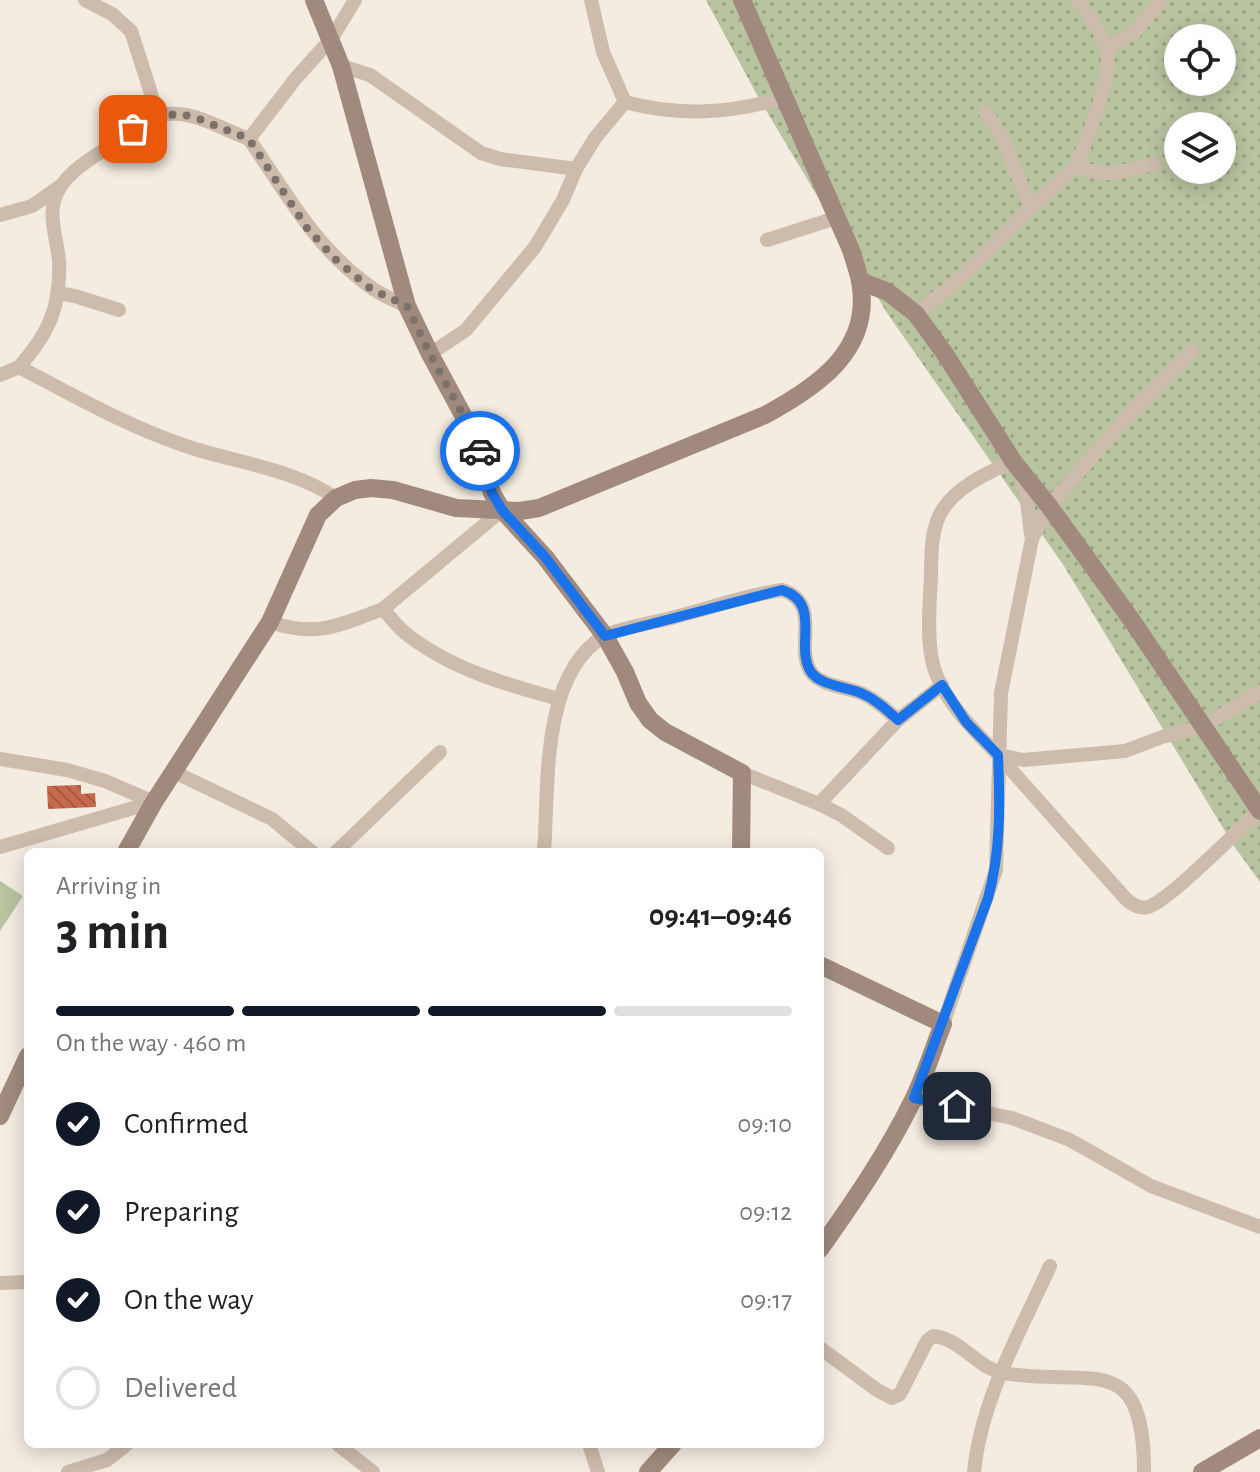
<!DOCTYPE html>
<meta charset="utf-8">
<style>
body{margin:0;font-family:"Alegreya Sans",sans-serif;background:#f6f6f6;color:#202124;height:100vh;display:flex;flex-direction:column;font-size:30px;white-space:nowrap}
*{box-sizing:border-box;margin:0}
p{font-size:26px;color:#757577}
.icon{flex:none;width:44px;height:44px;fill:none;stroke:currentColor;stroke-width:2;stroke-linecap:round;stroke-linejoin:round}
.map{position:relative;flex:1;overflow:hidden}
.sheet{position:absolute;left:24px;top:848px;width:800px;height:600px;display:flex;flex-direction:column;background:#fff;border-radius:12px;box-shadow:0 4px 20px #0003}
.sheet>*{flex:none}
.controls{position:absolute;left:1164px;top:24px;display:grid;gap:16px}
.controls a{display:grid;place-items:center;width:72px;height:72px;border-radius:50%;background:#fff;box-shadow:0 4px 20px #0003;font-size:40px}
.pin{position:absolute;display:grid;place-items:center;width:68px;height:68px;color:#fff;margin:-34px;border-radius:16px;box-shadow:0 4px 12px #0006}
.courier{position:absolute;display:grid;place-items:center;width:80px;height:80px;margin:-40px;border:6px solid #1a73e8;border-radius:50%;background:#fff;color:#222;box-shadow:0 2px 10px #0007}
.summary em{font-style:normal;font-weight:700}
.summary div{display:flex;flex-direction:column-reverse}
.summary{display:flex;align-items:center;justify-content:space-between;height:136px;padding:0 32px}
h1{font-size:52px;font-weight:700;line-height:60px}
.bar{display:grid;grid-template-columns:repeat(4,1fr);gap:12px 8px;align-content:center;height:96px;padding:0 32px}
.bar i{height:10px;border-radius:6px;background:#e0e0e0}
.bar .active{background:#111827}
.bar p{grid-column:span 4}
ol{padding:0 32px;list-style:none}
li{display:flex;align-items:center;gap:24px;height:88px}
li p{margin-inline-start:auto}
li .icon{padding:8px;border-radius:50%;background:#111827;color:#fff;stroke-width:4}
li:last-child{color:#757577}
li i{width:44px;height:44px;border:4px solid #e0e0e0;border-radius:50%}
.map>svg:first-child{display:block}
.grass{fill:#b8c4a0}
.park{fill:url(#park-dots);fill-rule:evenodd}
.building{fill:url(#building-back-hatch)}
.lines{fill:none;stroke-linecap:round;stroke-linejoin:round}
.street{stroke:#cdbbac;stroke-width:14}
.secondary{stroke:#a18a7d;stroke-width:18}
.done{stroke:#7c716b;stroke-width:8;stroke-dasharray:0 14.4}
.route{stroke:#1a73e8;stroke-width:10}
</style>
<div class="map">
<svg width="1260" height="1472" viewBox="0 0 1260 1472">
<defs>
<pattern id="park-dots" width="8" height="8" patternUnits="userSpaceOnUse" patternTransform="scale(2)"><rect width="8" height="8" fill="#b8c4a0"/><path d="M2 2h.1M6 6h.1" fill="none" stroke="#97a083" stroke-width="1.8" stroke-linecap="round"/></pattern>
<pattern id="building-back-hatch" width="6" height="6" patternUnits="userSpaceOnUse" patternTransform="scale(2)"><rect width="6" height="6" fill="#c8694b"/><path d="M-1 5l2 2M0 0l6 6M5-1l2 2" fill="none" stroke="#a4573f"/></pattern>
</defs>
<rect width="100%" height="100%" fill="#f4ebe1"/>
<!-- grass -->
<polygon class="grass" points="0,881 23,896 0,931"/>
<!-- park -->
<path class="park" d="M706,0H1260V882L1234,846L1064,566L887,313L757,95ZM1178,38H1222V82H1178ZM1178,126H1222V170H1178Z"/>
<!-- building -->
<polygon class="building" points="81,785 81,794 95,793 96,807 48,809 47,786"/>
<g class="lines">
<!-- street -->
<g class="street">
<polyline points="85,0 112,14 131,31 158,115"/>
<polyline points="591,0 603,52 625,102"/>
<path d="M1078,0C1086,11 1104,36 1107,49C1113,78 1087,137 1077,165C1102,181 1127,170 1154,164"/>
<polyline points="1107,48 1134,33 1160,2"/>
<polyline points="341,66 370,75 481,153 500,159 576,169 563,200 535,247 466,330 430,354"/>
<path d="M249,139C287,194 314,246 369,286C380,295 394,300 407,306"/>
<path d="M576,169L595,138L625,102C680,117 730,113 784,98"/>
<polyline points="1031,208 1077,165"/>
<polyline points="0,215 32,206 59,187"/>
<polyline points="767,240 836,218"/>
<polyline points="57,293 75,296 119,310"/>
<path d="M916,314L956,282L1031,208C1016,176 1008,140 985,112"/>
<path d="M19,367C48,334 61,308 59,262C58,242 49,221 54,201C62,172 96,156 119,140C129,133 138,123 149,118C158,115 170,113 179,114C202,116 227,131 249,139L296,78L332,38L355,0"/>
<path d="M0,375L19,367C74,396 127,426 186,446C236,463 291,468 336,498"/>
<polyline points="1020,473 1026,492 1031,535"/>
<polyline points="383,609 502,510"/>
<path d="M270,622C316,638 340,625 383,609C391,618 399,629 409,636C452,669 507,685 559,699"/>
<path d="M998,755C972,728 936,694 931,654C927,628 930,601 931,575C931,554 931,527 943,509C959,485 988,473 1013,461"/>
<polyline points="0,759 67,770 105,781 154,802"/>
<polyline points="174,772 272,819 312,852"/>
<polyline points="742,773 819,804 898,720"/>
<polyline points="819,804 841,815 888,848"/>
<path d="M1260,810C1239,829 1170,900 1148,907C1139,909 1132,905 1125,898L998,755L1023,760L1125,751L1162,737L1204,726L1260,692"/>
<polyline points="0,847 154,802"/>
<polyline points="336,852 440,752"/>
<path d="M544,852C549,787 540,675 604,636C618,628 658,622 675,617C710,608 746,595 782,590C823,603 794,647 811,672C820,686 848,687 863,694C876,700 887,710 898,720L942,685"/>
<polyline points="943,1024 996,870 1001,693 1032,539 1049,506 1129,415 1192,351"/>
<polyline points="914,1098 1012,1118 1070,1140 1151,1186 1260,1227"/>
<polyline points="0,1283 28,1282"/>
<path d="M820,1348L877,1390L892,1398L900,1394L927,1341L933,1336C960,1338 977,1368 1003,1373C1091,1388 1144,1347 1144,1472"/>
<polyline points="337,1444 373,1472"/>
<polyline points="589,1444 598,1472"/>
<polyline points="68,1472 107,1460 127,1444"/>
<path d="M974,1472C981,1400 1020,1332 1050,1266"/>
</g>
<!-- secondary -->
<g class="secondary">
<polyline points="314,0 341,66 407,306 430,354 477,441 492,493 502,510 545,557 605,636 625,672 638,703 650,720 665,732 742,773 741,852"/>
<polyline points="860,281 888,292 916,314 945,354 1013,461 1049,506 1133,622 1260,811"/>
<path d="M126,852L154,802L270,622L318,515L336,498L355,490L371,488L393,490L456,508L520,511L539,508L765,415C817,387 873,350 860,281C858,271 854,260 851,250L742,0"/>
<path d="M820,965L943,1024C933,1049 925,1076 913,1100C887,1153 854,1201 820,1249"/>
<polyline points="0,1116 28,1056"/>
<polyline points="648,1472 673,1444"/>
<polyline points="1202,1472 1260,1438"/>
</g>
</g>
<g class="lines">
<!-- done -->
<polyline class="done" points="133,129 146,119 178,114 194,117 249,139 307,228 335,259 371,289 407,306 430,354 477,441 480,451"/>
<!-- route -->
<path class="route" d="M480,451L492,493L502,510L545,557L605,636L782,590C823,603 794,647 811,672C821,686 848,687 863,694C876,700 887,710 898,720L942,685L966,722L998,755C1000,804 1001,851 988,898L914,1098L957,1106"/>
</g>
</svg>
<div class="controls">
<a><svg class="icon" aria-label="locate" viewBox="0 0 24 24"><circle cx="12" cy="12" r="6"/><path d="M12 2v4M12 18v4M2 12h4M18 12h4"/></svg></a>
<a><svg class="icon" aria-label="layers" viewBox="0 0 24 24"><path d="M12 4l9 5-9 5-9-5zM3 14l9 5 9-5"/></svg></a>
</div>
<div class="pin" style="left:133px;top:129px;background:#ea580c"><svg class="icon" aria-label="bag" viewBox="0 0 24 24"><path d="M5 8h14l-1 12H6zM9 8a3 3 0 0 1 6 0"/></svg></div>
<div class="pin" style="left:957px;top:1106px;background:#1f2937"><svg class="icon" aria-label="home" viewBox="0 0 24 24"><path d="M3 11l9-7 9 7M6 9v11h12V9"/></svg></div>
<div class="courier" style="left:480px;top:451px"><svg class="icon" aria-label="car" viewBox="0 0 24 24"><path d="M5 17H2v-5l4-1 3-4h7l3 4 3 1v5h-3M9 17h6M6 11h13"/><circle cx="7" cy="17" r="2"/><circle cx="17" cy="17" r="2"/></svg></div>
<section class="sheet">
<div class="summary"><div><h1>3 min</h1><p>Arriving in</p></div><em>09:41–09:46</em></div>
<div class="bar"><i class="active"></i><i class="active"></i><i class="active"></i><i></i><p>On the way · 460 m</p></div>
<ol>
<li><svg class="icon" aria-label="check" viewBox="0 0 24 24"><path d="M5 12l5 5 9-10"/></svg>Confirmed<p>09:10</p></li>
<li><svg class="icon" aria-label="check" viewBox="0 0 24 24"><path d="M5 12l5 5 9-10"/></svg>Preparing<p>09:12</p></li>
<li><svg class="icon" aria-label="check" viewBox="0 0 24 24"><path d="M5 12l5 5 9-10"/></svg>On the way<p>09:17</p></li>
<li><i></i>Delivered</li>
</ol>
</section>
</div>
